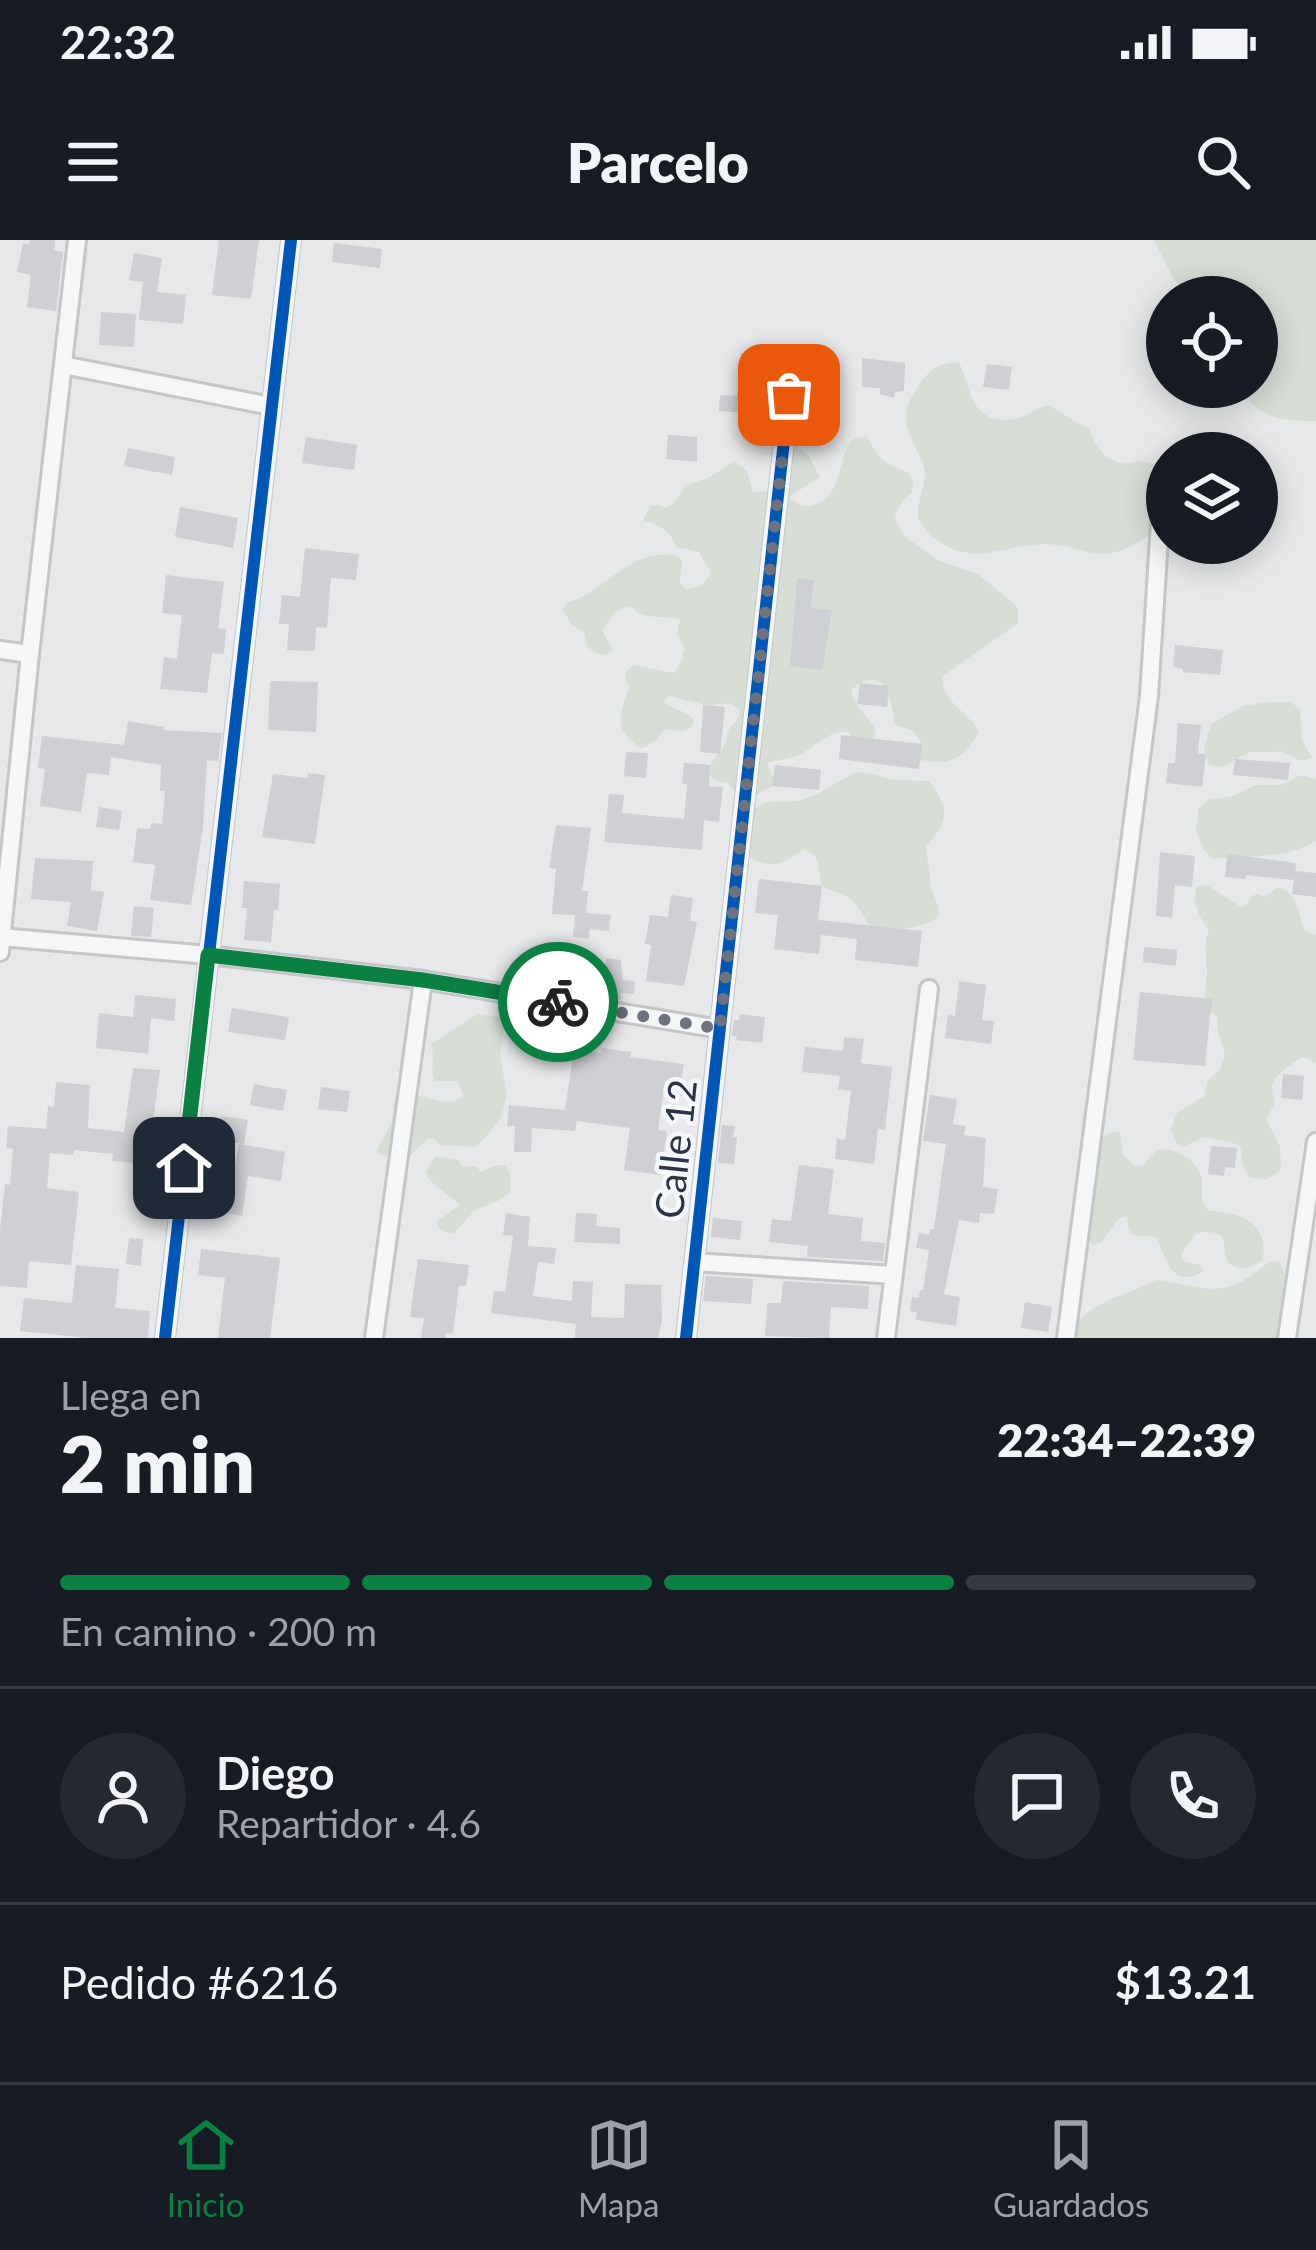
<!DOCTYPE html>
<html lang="es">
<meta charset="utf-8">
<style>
body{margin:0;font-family:Lato,sans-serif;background:#242831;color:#f1f3f6;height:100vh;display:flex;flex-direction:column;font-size:45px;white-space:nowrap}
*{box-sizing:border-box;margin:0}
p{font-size:39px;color:#9ea1a6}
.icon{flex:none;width:66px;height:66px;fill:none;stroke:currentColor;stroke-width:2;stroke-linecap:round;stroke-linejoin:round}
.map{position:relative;height:1098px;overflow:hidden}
.details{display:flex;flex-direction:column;background:#171b24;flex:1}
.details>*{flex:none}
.tools{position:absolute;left:1146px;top:36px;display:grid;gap:24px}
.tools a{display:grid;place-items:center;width:132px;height:132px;border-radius:50%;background:#171b24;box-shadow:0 6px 30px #0003;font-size:60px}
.pin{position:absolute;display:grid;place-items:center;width:102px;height:102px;color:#fff;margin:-51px;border-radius:24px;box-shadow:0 6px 18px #0006}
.courier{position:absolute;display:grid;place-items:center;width:120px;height:120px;margin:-60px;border:9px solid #0b8043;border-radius:50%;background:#fff;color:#222;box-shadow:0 3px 15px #0007}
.overview em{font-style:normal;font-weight:800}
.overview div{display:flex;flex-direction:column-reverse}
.overview{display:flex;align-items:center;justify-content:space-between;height:204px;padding:0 60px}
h1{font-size:78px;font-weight:800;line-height:90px}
.bar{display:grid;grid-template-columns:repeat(4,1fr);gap:18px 12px;align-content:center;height:144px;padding:0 60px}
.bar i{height:15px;border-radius:9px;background:#363941}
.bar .on{background:#0b8043}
.bar p{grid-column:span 4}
.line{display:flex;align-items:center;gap:30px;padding:0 60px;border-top:3px solid #363941}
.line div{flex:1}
.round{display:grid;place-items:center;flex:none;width:126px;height:126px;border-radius:63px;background:#242831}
.status{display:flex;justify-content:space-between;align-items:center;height:84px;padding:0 60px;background:#171b24;direction:ltr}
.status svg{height:33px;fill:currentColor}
header{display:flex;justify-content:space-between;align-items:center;height:156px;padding:0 60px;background:#171b24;font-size:54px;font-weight:800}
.tabs{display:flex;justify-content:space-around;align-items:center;height:168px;border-top:3px solid #363941;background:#171b24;font-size:33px;color:#9ea1a6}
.tabs a{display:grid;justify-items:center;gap:6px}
.tabs .on{color:#0b8043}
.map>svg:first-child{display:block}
.green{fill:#d6ded6}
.building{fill:#ced0d3}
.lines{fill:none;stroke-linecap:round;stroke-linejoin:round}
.street-casing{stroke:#c4c6c8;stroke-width:22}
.street{stroke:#f5f6f7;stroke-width:16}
.cycleway-casing{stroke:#f4f6f9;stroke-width:20}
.cycleway{stroke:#0057b8;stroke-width:12}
.done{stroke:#6c737f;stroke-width:12;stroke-dasharray:0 21.6}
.route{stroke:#0b8043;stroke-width:15}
.labels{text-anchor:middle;stroke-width:9;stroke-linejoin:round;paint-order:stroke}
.street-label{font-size:39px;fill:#2b3445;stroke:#f4f6f9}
</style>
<div class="status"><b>22:32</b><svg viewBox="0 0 49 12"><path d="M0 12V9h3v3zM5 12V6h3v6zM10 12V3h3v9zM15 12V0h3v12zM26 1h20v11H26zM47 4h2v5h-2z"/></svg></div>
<header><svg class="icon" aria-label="menu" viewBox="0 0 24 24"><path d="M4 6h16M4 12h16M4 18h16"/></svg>Parcelo<svg class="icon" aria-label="search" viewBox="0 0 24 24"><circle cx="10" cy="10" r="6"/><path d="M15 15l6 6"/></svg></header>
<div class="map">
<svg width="1316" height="1098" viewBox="0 0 1316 1098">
<rect width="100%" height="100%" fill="#e6e8ea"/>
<!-- green -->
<g class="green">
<path d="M1154,0H1316V181C1274,181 1264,178 1236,147H1257V57H1187L1172,36Z"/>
<path d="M959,122C970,146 970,178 1003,180C1008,180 1018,179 1022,177C1032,172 1037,168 1048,165L1090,190L1096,205L1107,217L1122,224L1138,221L1154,224L1167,230C1167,243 1171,263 1167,276C1162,291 1122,314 1106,314C1085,314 1065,303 1043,304C1003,305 973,327 937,300C905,275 923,263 925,234C925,227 923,223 920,217C904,182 898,175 921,142C932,127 941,123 959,122Z"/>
<path d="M865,196C872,203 876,215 883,220C899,233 917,226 912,253L905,258L896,272L895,280L904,296L938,320L979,335L1017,366L1018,383L943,436C940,462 968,470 979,492C963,520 946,528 915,518V510L922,504C911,487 914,491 895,485C891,461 886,420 851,450C857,473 868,473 876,491L870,504L851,500L850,492C826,489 817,508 796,516C787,519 776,520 767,523L773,538L772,546L752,558L738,556L728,543L714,540L709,533L710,525L725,505L729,489L739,477L740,470L731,463L707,465L669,456L664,462C674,472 686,468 694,481L691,488L683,492C657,485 667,494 649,505C640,511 639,507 632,501C611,484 624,468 629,446L625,439L627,431L634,425L674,433L685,415L681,416L685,408L677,395L680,380C667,375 653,379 641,374C632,370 633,364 623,368C614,370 607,383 602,390L613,411C603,418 595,414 587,406L584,392L571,384L563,370L566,363C610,351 624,309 676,315L682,320L680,343L686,349C698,348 707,344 711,332L699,312L676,307C669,289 661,286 643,280L651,266L658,265L666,268L673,264L686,245L708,238L734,221L747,231L753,253L768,251L774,245C772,227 773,205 796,204L808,215L820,237L789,257L801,266C848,268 834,212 855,198C858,197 862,197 865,196Z"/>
<path d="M1268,462H1290L1300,469L1302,500L1312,518L1301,521L1281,511C1270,514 1259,510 1249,513C1231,519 1229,531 1209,525L1204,509L1211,484L1243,466Z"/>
<path d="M861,532L895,540L929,541C950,569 949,580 926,607L931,647L939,669L937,678C917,689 890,693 868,684C863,673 856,662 846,656C839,651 830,651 822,646C817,630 823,616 803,609C786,624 770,630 749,617L743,603L747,573L766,562L799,561L816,555L852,534Z"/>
<path d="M1301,535L1316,539V601C1282,621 1250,614 1213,619L1203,609L1196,589L1199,569L1208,560L1233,556L1256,545H1281Z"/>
<path d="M1207,645L1241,667L1248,664L1251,656L1258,654L1265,657L1278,647C1297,652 1298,672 1304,690L1316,696V823L1303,817C1292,824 1274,833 1272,847C1272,853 1275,859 1275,864L1266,878L1280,907L1281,930L1266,940L1249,937L1242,924L1241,907C1231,900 1216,901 1204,897L1183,907L1176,903L1171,888L1177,873L1204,856L1208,840L1220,830L1225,814L1218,792L1217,776L1205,769C1203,756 1207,747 1207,735C1208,718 1202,708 1209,691C1200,677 1191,664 1197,647Z"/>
<path d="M478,774L501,777L503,792L500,816L507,855L501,878L480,903L474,907L439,905L435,899H427L410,916H384L377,913C379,900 390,891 393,877C395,869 391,864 397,858C412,843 443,874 463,856L458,841H435C429,829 436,820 431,804Z"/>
<path d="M1112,892H1120L1123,915L1134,925L1143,926C1146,921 1151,914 1157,911C1172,905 1194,919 1200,933C1206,949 1195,955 1209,971C1241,972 1271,984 1262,1021C1249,1028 1238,1033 1226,1021L1223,997C1215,991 1206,991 1196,994L1181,1014L1183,1021L1200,1025L1203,1032C1170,1049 1168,1020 1156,997L1134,995L1129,990L1127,976L1119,978L1101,1003L1093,1005C1073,982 1094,973 1096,950C1097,934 1096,917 1097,900Z"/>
<path d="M435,916L459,920L462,927L476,926L481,932C508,918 511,925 510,952L498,961L475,970L454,993C444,993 440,991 436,982L460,965C450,956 431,944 425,933Z"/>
<path d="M1272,1021L1280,1022C1295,1057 1288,1064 1278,1098H1070C1083,1060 1124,1058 1156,1040C1182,1042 1210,1056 1237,1044C1249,1039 1260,1027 1272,1021Z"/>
</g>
<!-- building -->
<g class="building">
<polygon points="30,0 55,0 54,10 63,12 56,71 27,67 31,35 17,32 23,3 29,5"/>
<polygon points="219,0 259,0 251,59 212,55"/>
<polygon points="334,3 382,9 380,28 332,22"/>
<polygon points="134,13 162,18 157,52 186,55 183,84 139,80 143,42 129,40"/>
<polygon points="101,72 136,74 134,107 99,105"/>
<polygon points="741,113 755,113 752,157 776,159 774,176 719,171 720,155 737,156"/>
<polygon points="862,118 905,123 904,151 895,152 894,158 880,154 880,148 862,147"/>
<polygon points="987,124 1012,127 1009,150 983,147"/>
<polygon points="668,195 697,197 697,222 666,219"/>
<polygon points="306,197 357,205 354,230 302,223"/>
<polygon points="128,208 175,217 172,235 124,226"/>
<polygon points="180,267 238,278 233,308 175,297"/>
<polygon points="305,308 359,314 356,340 331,338 327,388 316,387 315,411 287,410 289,384 279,384 282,355 300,357"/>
<polygon points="166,335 224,342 218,388 226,389 224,414 212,413 207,453 160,449 164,417 177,419 182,375 162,373"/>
<polygon points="797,338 814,340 811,368 832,370 822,430 790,426"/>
<polygon points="1175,405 1223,410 1220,435 1183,432 1183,429 1173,427"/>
<polygon points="270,441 318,442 316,492 268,490"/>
<polygon points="860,443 889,446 887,467 857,464"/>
<polygon points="703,465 725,467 720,514 700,512"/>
<polygon points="128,481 164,487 163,490 222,493 218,521 207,520 203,588 191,665 150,660 155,625 133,622 137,588 150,589 151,583 162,584 165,551 160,551 161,525 111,517 109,535 87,533 81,572 40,566 45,529 38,528 42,496 124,505"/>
<polygon points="1178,483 1201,485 1198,513 1206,514 1202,547 1166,543 1168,523 1175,523"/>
<polygon points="841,495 922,504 919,529 839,519"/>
<polygon points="626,512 648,513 646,538 624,536"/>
<polygon points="1235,519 1290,523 1288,540 1233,535"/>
<polygon points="684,523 710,525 709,546 723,547 719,582 704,580 702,610 604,602 609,554 624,555 622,573 684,579 687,544 682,544"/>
<polygon points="775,525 821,530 819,550 772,546"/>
<polygon points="308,533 325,535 315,604 262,597 273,534 307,538"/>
<polygon points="99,567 122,571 119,590 96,587"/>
<polygon points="556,585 591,588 582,651 588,651 586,673 611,675 609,691 590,689 589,699 573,697 575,675 552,674 556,629 549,628"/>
<polygon points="1160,612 1195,616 1192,647 1175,645 1172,678 1156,676"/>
<polygon points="1227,614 1296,623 1295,637 1295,631 1316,633 1316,657 1292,654 1294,640 1246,635 1246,639 1225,637"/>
<polygon points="35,618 93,621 91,650 104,652 97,691 67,686 71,662 31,659"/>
<polygon points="759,639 822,646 818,680 922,691 918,727 855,720 857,699 821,695 819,714 774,709 778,675 755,673"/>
<polygon points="244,641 280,644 278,670 274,670 271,702 244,700 247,668 242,668"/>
<polygon points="671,655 693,658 690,681 697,682 684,746 646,741 651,705 645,704 650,675 668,677"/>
<polygon points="134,666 154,668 151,697 131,696"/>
<polygon points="1144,707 1177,710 1176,726 1143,722"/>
<polygon points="606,718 621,720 623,740 635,741 634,754 621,753 621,760 598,756 598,752 521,743 522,729 555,730 556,724 577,725 576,736 604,738"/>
<polygon points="959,741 986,745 982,780 994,781 991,804 945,798 948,775 955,776"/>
<polygon points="1140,752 1212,759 1205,826 1133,820"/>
<polygon points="135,755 176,759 174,781 151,778 148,814 96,808 99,773 133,777"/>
<polygon points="232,768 289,777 285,800 228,792"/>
<polygon points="740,774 765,777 762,803 736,800 737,796 732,796 734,780 739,780"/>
<polygon points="844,797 864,799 861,823 892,827 885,890 878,889 874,924 835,919 837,899 845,900 851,851 838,849 840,836 802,832 805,807 843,811"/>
<polygon points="602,808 631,812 630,817 684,824 680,849 664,847 658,890 667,891 661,935 624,930 630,888 577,881 575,891 532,888 531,912 514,912 515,886 507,886 509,865 565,870 574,809 601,813"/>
<polygon points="133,828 160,830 152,888 148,887 144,924 112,921 113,914 74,910 73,915 50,913 47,948 79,952 71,1025 29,1021 27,1048 0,1046 0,990 5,944 10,945 13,909 6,908 8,886 46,889 48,866 54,867 56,842 90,845 88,888 124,892"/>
<polygon points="1283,834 1304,836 1302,860 1281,858"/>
<polygon points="254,844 287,850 283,871 250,865"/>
<polygon points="321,847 350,851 347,872 318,869"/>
<polygon points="930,855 957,859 953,884 966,886 964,895 986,898 983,947 998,949 994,974 980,973 979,983 959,980 944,1054 960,1057 956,1086 916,1080 917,1072 910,1071 912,1057 919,1058 920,1050 923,1050 929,1010 916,1008 919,993 929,995 930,989 934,989 946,904 923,901"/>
<polygon points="221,876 248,880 244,904 217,899"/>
<polygon points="722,885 735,886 733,897 737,897 734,924 718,923"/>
<polygon points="239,904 285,912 281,941 248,936 242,976 217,971 221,947 231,948"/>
<polygon points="1211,906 1237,908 1235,928 1225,927 1224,936 1208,934"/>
<polygon points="799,925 834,929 828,974 863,978 861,1001 885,1003 883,1021 807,1017 808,1006 769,1002 772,979 791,981"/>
<polygon points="506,973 530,977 528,1006 556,1008 554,1024 538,1022 533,1056 572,1061 573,1041 593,1042 591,1077 624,1078 625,1044 661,1045 662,1080 658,1098 575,1098 576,1084 491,1073 494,1051 505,1052 513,996 503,995"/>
<polygon points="576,973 597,974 596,986 620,988 620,1004 574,1002"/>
<polygon points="713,978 742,981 740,1000 711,997"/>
<polygon points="129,998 143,999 141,1026 126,1024"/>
<polygon points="201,1009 280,1018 270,1098 218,1098 225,1038 198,1035"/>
<polygon points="418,1019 469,1025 466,1046 459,1046 453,1094 446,1093 446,1098 421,1098 424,1078 410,1077"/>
<polygon points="76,1025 119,1029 115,1068 150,1071 148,1098 87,1098 20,1091 24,1058 72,1063"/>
<polygon points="706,1036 753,1039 751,1064 703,1061"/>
<polygon points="783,1041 869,1046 868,1069 831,1067 829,1098 765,1096 767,1063 781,1063"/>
<polygon points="1025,1062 1052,1067 1048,1092 1021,1088"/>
</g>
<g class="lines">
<defs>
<g id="street">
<polyline points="63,125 271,166"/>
<polyline points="0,410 30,414"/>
<polyline points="0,697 209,715 423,740 720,789"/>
<polyline points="0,712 30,414 77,0"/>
<polyline points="694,1022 894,1035"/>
<polyline points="165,1098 291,0"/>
<polyline points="374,1098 423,740"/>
<polyline points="686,1098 789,155"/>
<polyline points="886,1098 929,749"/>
<polyline points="1066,1098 1149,456 1161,267"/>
<polyline points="1287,1098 1316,902"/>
</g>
</defs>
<!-- street casing -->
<use href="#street" class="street-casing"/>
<!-- street -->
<use href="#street" class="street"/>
<defs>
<g id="cycleway">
<polyline points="165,1098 291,0"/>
<polyline points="686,1098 789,155"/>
</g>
</defs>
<!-- cycleway casing -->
<use href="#cycleway" class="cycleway-casing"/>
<!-- cycleway -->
<use href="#cycleway" class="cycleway"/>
</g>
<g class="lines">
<!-- done -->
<polyline class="done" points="558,762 720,789 789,155"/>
<!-- route -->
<polyline class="route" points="184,928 208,715 423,740 558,762"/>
</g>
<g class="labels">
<!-- street labels -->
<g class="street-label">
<text transform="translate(676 909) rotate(-84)" y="14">Calle 12</text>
</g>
</g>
</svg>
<div class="tools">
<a><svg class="icon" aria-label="locate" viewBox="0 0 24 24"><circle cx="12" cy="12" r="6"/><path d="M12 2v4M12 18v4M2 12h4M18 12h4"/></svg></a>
<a><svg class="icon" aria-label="layers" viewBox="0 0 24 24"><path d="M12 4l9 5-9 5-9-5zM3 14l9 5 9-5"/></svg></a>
</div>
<div class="pin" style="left:789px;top:155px;background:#ea580c"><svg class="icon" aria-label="bag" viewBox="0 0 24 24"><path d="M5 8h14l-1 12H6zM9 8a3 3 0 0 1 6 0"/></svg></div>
<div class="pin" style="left:184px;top:928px;background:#1f2937"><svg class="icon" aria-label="home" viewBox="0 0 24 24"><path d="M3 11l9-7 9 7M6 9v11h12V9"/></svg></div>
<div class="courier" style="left:558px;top:762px"><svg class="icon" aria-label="bike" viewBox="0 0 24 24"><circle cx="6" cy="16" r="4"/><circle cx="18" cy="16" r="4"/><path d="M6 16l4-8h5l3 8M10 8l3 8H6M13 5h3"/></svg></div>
</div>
<section class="details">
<div class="overview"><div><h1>2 min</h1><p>Llega en</p></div><em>22:34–22:39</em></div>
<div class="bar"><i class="on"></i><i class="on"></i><i class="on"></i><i></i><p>En camino · 200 m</p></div>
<div class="line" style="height:216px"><a class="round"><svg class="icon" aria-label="person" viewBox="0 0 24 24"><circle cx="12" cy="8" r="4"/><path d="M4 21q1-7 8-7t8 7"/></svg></a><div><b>Diego</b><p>Repartidor · 4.6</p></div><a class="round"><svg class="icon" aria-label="chat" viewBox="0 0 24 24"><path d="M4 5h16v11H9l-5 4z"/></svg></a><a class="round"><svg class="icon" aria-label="phone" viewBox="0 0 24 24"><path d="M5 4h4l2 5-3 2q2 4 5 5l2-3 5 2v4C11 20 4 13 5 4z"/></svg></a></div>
<div class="line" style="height:156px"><div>Pedido #6216</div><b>$13.21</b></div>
</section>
<nav class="tabs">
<a class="on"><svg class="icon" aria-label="home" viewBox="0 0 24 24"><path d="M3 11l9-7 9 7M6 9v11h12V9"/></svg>Inicio</a>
<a><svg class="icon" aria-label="map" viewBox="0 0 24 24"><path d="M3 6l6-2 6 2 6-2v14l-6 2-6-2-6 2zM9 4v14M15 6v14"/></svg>Mapa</a>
<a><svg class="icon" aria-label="saved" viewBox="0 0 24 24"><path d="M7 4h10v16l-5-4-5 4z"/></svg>Guardados</a>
</nav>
